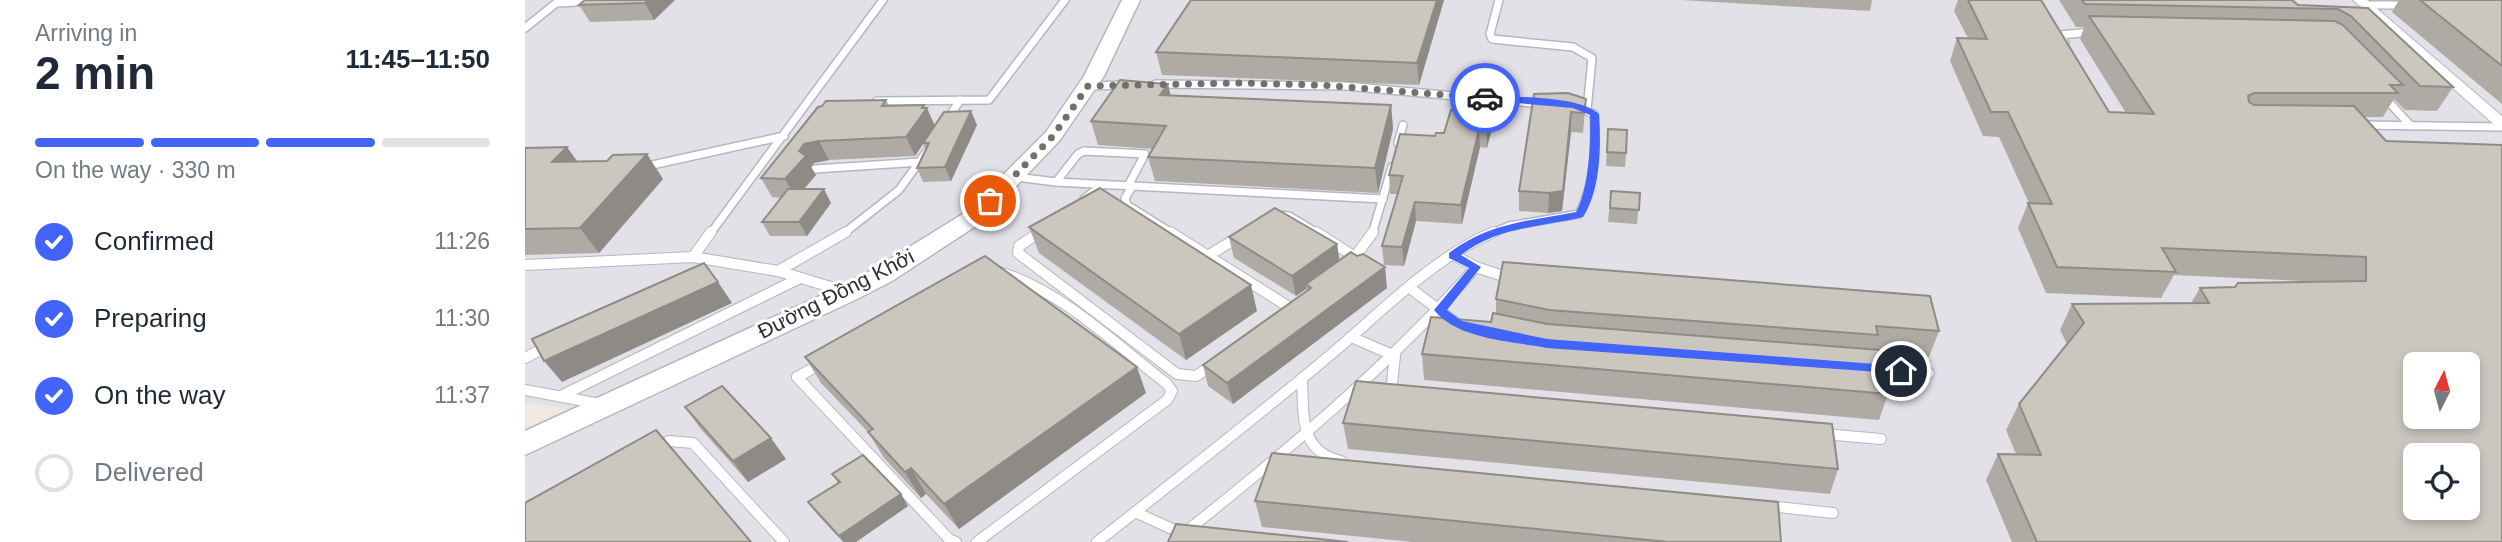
<!DOCTYPE html>
<meta charset="utf-8">
<style>
body{margin:0;font-family:Helvetica,sans-serif;background:#f6f6f7;color:#1f2937;height:100vh;display:flex;flex-direction:column;font-size:26px;white-space:nowrap}
*{box-sizing:border-box;margin:0}
p{font-size:23px;color:#747a83}
.icon{flex:none;width:38px;height:38px;fill:none;stroke:currentColor;stroke-width:2;stroke-linecap:round;stroke-linejoin:round}
.map{position:relative;flex:1;overflow:hidden}
.sheet{display:flex;flex-direction:column;background:#fff;width:525px}
.sheet>*{flex:none}
.needle{width:46px;rotate:6deg}
.fabs{position:absolute;left:1878px;top:352px;display:grid;gap:14px}
.fabs a{display:grid;place-items:center;width:77px;height:77px;border-radius:10px;background:#fff;box-shadow:0 4px 10px #0003;font-size:35px}
.pin{position:absolute;display:grid;place-items:center;width:60px;height:60px;color:#fff;margin:-30px;border:4px solid #fff;border-radius:50%;box-shadow:0 2px 7px #0007}
.courier{position:absolute;display:grid;place-items:center;width:70px;height:70px;margin:-35px;border:5px solid #4264fb;border-radius:50%;background:#fff;color:#222;box-shadow:0 2px 9px #0007}
.overview em{font-style:normal;font-weight:700}
.overview div{display:flex;flex-direction:column-reverse}
.overview{display:flex;align-items:center;justify-content:space-between;height:119px;padding:0 35px}
h1{font-size:46px;font-weight:700;line-height:52px}
.bar{display:grid;grid-template-columns:repeat(4,1fr);gap:10px 7px;align-content:center;height:84px;padding:0 35px}
.bar i{height:9px;border-radius:5px;background:#e0e1e3}
.bar .active{background:#4264fb}
.bar p{grid-column:span 4}
ol{padding:0 35px;list-style:none}
li{display:flex;align-items:center;gap:21px;height:77px}
li p{margin-inline-start:auto}
li .icon{padding:7px;border-radius:50%;background:#4264fb;color:#fff;stroke-width:4}
li:last-child{color:#747a83}
li i{width:38px;height:38px;border:4px solid #e0e1e3;border-radius:50%}
main{display:flex;flex:1;min-height:0}
.map>svg:first-child{display:block}
.industrial{fill:#e3e1e8;fill-rule:evenodd}
.lines{fill:none;stroke-linecap:round;stroke-linejoin:round}
.service-far1-casing{stroke:#b4b7c1;stroke-width:10}
.service-casing{stroke:#b4b7c1;stroke-width:12}
.minor-casing{stroke:#b4b7c1;stroke-width:2}
.secondary-casing{stroke:#b4b7c1;stroke-width:3}
.service-far1{stroke:#fff;stroke-width:7}
.service{stroke:#fff;stroke-width:10}
.minor{fill:#fff;fill-rule:evenodd}
.secondary{fill:#fff;fill-rule:evenodd}
.wall{fill:#afaba4}
.shaded-wall{fill:#8e8b86}
.building{fill:#cbc7bf;stroke:#8e8b86;stroke-width:2;fill-rule:evenodd}
.route{fill:#4264fb}
.done{stroke:#726f6d;stroke-width:7;stroke-dasharray:0 12.6}
.labels{text-anchor:middle;stroke-width:6;stroke-linejoin:round;paint-order:stroke}
.street-label{font-size:21px;fill:#2e2e2e;stroke:#fff}
</style>
<main>
<section class="sheet">
<div class="overview"><div><h1>2 min</h1><p>Arriving in</p></div><em>11:45–11:50</em></div>
<div class="bar"><i class="active"></i><i class="active"></i><i class="active"></i><i></i><p>On the way · 330 m</p></div>
<ol>
<li><svg class="icon" aria-label="check" viewBox="0 0 24 24"><path d="M5 12l5 5 9-10"/></svg>Confirmed<p>11:26</p></li>
<li><svg class="icon" aria-label="check" viewBox="0 0 24 24"><path d="M5 12l5 5 9-10"/></svg>Preparing<p>11:30</p></li>
<li><svg class="icon" aria-label="check" viewBox="0 0 24 24"><path d="M5 12l5 5 9-10"/></svg>On the way<p>11:37</p></li>
<li><i></i>Delivered</li>
</ol>
</section>
<div class="map">
<svg width="1977" height="542" viewBox="0 0 1977 542">
<rect width="100%" height="100%" fill="#efe9e1"/>
<!-- industrial -->
<g class="industrial">
<polygon points="0,0 598,0 560,77 518,136 440,214 348,272 54,411 0,402"/>
<path d="M615,0H1977V542H0V452L364,280L536,138L573,85ZM1890,364H1942V416H1890ZM1890,455H1942V508H1890Z"/>
</g>
<g class="lines">
<defs>
<g id="service-far1">
<polyline points="974,0 965,34 967,39 1048,47 1067,58 1062,110"/>
<polyline points="32,3 70,1"/>
<polyline points="1840,5 1881,5"/>
<polyline points="0,28 35,0"/>
<polyline points="1540,43 1535,35 1566,32"/>
<polyline points="631,84 821,86 1018,104"/>
<polyline points="563,86 603,85"/>
<polyline points="1860,98 1886,126"/>
<polyline points="352,101 464,100 540,0"/>
<polyline points="421,122 435,100"/>
<polyline points="1837,125 1977,127"/>
<polyline points="873,143 878,125"/>
<polyline points="118,167 259,136"/>
<polyline points="290,169 395,162"/>
<polyline points="499,178 531,182 858,199"/>
<polyline points="531,182 553,154 559,151 620,154 603,186"/>
<polyline points="607,187 600,198 602,205 648,234"/>
<polyline points="559,199 577,185"/>
<polyline points="753,215 764,216 794,234"/>
<polyline points="185,234 358,0"/>
<polyline points="318,234 374,190 402,151"/>
<polyline points="513,234 517,231"/>
<polyline points="847,234 867,167"/>
<path d="M965,234L984,226L1054,214C1070,183 1071,149 1069,114L1050,106"/>
</g>
<g id="service">
<polyline points="515,232 494,246 493,253 652,374 671,376 688,365"/>
<polyline points="645,232 767,309"/>
<polyline points="791,232 830,257 829,262"/>
<polyline points="684,255 714,237"/>
<polyline points="928,255 951,267 984,278"/>
<polyline points="168,257 186,232"/>
<polyline points="830,257 848,232"/>
<polyline points="0,265 168,257 253,271 319,291"/>
<polyline points="253,271 321,232"/>
<polyline points="885,288 934,325"/>
<polyline points="826,337 870,356 867,383 870,393"/>
<polyline points="0,358 23,346"/>
<polyline points="296,364 272,377 424,539 431,542"/>
<polyline points="1348,369 1404,373"/>
<path d="M777,378C779,414 773,451 816,461"/>
<polyline points="0,390 75,404"/>
<polyline points="38,395 275,278"/>
<polyline points="1299,434 1356,439"/>
<polyline points="133,447 144,441 168,443 259,542"/>
<polyline points="1244,506 1308,513"/>
<polyline points="610,512 656,533"/>
<path d="M452,542L642,400L647,391L641,383C589,343 535,289 471,271"/>
<path d="M572,542C650,481 728,420 804,356C853,315 910,256 969,232"/>
<path d="M653,542L658,534C762,451 863,367 951,267"/>
</g>
<polygon id="minor" points="1828,0 1842,0 1977,116 1977,128 1972,127"/>
<polygon id="secondary" points="597,0 615,0 579,76 535,140 457,222 367,281 332,299 0,455 0,431 314,287 349,269 441,212 521,132 559,76"/>
</defs>
<!-- service-far1 casing -->
<use href="#service-far1" class="service-far1-casing"/>
<!-- service casing -->
<use href="#service" class="service-casing"/>
<!-- minor casing -->
<use href="#minor" class="minor-casing"/>
<!-- secondary casing -->
<use href="#secondary" class="secondary-casing"/>
<!-- service-far1 -->
<use href="#service-far1" class="service-far1"/>
<!-- service -->
<use href="#service" class="service"/>
<!-- minor -->
<use href="#minor" class="minor"/>
<!-- secondary -->
<use href="#secondary" class="secondary"/>
</g>
<!-- wall -->
<g class="wall">
<polygon points="150,0 129,20 65,22 54,5"/>
<polygon points="919,0 894,85 637,75 631,52"/>
<polygon points="1156,0 1347,0 1345,11"/>
<polygon points="1433,0 1516,0 1584,112 1601,113 1555,39 1559,27 1551,27 1534,0 1767,0 1773,5 1843,8 1928,87 1912,111 1880,110 1869,99 1858,117 1839,117 1977,542 1487,542 1461,480 1473,454 1491,454 1481,430 1494,404 1542,344 1535,330 1547,304 1666,303 1675,288 1710,287 1799,282 1649,275 1636,298 1521,293 1493,228 1503,203 1504,203 1474,137 1458,136 1425,61 1432,38 1443,38 1429,11"/>
<polygon points="1874,0 1977,0 1977,104 1867,12"/>
<polygon points="643,84 645,95 866,105 868,129 853,193 630,181 623,157 628,149 573,145 566,121"/>
<polygon points="1009,94 1061,99 1058,133 1046,132 1037,211 1023,213 994,211 994,191"/>
<polygon points="361,100 364,106 400,108 410,126 452,125 426,181 398,182 392,168 401,150 398,144 390,156 304,160 289,163 286,167 291,175 279,189 306,203 282,236 245,236 237,222 256,198 247,197 236,178 293,107"/>
<polygon points="964,110 966,132 962,148 955,147 937,224 891,221 879,266 859,265 857,246 873,194 865,194 864,175 910,136 919,133"/>
<polygon points="1083,129 1101,153 1100,167 1081,166"/>
<polygon points="0,148 53,161 138,179 74,253 0,255"/>
<polygon points="1086,191 1115,193 1112,224 1083,222"/>
<polygon points="504,227 732,311 661,360 514,253"/>
<polygon points="704,237 812,244 814,261 862,288 708,404 683,386 678,365 782,291 781,289 771,296 709,258"/>
<polygon points="971,299 1414,331 1404,357 1356,353 1363,394 1354,420 899,380 897,354 966,322 971,314"/>
<polygon points="280,357 621,393 434,529 401,494 396,498 359,458 343,432 296,383"/>
<polygon points="160,407 261,459 223,482 175,428"/>
<polygon points="818,423 1313,469 1305,494 823,449"/>
<polygon points="307,474 376,494 383,506 331,542 318,542 292,514 283,502 313,483"/>
<polygon points="730,501 1256,542 888,542 737,527"/>
</g>
<!-- shaded-wall -->
<g class="shaded-wall">
<polygon points="123,0 150,0 129,20 120,3"/>
<polygon points="912,0 919,0 894,85 892,63"/>
<polygon points="643,84 648,107 635,95"/>
<polygon points="964,92 964,110 962,129 966,113 966,132 962,148 961,113"/>
<polygon points="399,105 401,110 402,108 410,126 390,156 381,137"/>
<polygon points="866,105 868,129 853,193 850,168"/>
<polygon points="446,111 452,125 426,181 420,167"/>
<polygon points="1046,112 1046,132 1037,211 1023,213 1024,193"/>
<polygon points="954,129 955,147 937,224 936,205"/>
<polygon points="294,141 304,160 289,163 286,167 291,175 271,198 260,179 274,151 279,144"/>
<polygon points="42,147 60,172 27,162"/>
<polygon points="122,154 138,179 74,253 55,228"/>
<polygon points="299,189 306,203 282,236 274,222"/>
<polygon points="890,202 891,221 879,266 877,247"/>
<polygon points="812,244 815,264 781,284 781,289 771,296 767,276"/>
<polygon points="860,267 862,288 708,404 702,383"/>
<polygon points="193,282 207,303 37,382 19,361"/>
<polygon points="726,285 732,311 661,360 654,334"/>
<polygon points="612,367 621,393 434,529 419,504"/>
<polygon points="246,438 261,459 223,482 208,461"/>
<polygon points="386,468 401,494 396,498 380,472"/>
<polygon points="376,494 383,506 331,542 319,542 314,536"/>
</g>
<!-- building -->
<g class="building">
<polygon points="60,0 123,0 120,3 54,5"/>
<polygon points="666,0 912,0 892,63 631,52"/>
<path d="M1443,0H1516L1584,112L1629,114L1564,16L1810,21L1818,25L1878,85H1865L1873,93H1729L1723,96L1724,102L1729,105L1829,106L1861,141L1977,145V542H1512L1473,454L1516,455L1494,404L1559,323L1547,304L1684,303L1675,288L1710,287L1713,283L1841,281V257L1637,248L1651,272L1532,267L1503,203L1527,204L1483,112H1466L1432,38L1462,39ZM1890,364H1942V416H1890ZM1890,455H1942V508H1890Z"/>
<polygon points="1557,0 1767,0 1773,5 1843,8 1928,87 1895,86 1826,16 1813,9 1560,4"/>
<polygon points="1895,0 1977,0 1977,66"/>
<polygon points="595,80 643,84 635,95 866,105 850,168 623,157 641,126 566,121"/>
<polygon points="933,92 964,92 961,113 966,113 961,130 954,129 936,205 890,202 877,247 857,246 878,176 864,175 875,134 910,136 911,133 919,133 926,110 930,111"/>
<polygon points="1043,93 1061,99 1059,113 1046,112 1038,191 1024,193 994,191 1009,94"/>
<polygon points="361,100 357,106 399,105 397,108 402,108 381,137 294,141 279,144 274,151 281,156 260,179 236,178 293,107 297,106 301,101"/>
<polygon points="446,111 420,167 392,168 404,143 398,143 419,112"/>
<polygon points="1083,129 1102,130 1101,153 1082,152"/>
<polygon points="42,147 27,162 82,161 88,155 122,154 55,228 0,229 0,148"/>
<polygon points="575,188 726,285 654,334 504,227"/>
<polygon points="263,189 299,189 274,222 237,222"/>
<polygon points="1086,191 1115,193 1114,210 1085,208"/>
<polygon points="750,208 812,244 767,276 704,237"/>
<polygon points="826,252 832,256 838,254 860,267 702,383 678,365 786,288 781,284"/>
<polygon points="460,256 612,367 419,504 386,468 380,472 343,432 348,429 280,357"/>
<polygon points="978,262 1405,296 1414,331 1351,326 1353,335 1024,310 971,299"/>
<polygon points="179,263 193,282 19,361 7,339"/>
<polygon points="968,313 1022,324 1355,350 1363,394 897,354 906,317 966,322"/>
<polygon points="831,381 1307,424 1313,469 818,423"/>
<polygon points="197,386 246,438 208,461 160,407"/>
<polygon points="131,430 226,542 0,542 0,503"/>
<polygon points="747,453 1253,502 1256,542 1143,542 730,501"/>
<polygon points="338,455 376,494 314,536 283,502 315,482 307,474"/>
<polygon points="651,524 823,542 643,542"/>
</g>
<!-- route -->
<path class="route" d="M960,95C989,98 1053,95 1074,114C1076,146 1076,189 1058,217C1015,227 973,227 936,255L956,267L922,310L937,321L1022,339L1376,366L1383,371L1381,374L1022,348C987,341 933,340 909,310L944,268L924,258V253C964,223 1003,221 1051,212C1064,189 1066,142 1065,115L1048,108L957,100L955,98Z"/>
<g class="lines">
<!-- done -->
<polyline class="done" points="465,201 528,136 563,86 712,83 794,85 960,98"/>
</g>
<g class="labels">
<!-- street labels -->
<g class="street-label">
<text transform="translate(311 294) rotate(-27)" y="7">Đường Đồng Khởi</text>
</g>
</g>
</svg>
<div class="fabs">
<a><svg class="needle" viewBox="-14 -14 28 28"><path d="M0-13l5 13h-10z" fill="#e53935"/><path d="M0 13l5-13h-10z" fill="#747a83"/></svg></a>
<a><svg class="icon" aria-label="locate" viewBox="0 0 24 24"><circle cx="12" cy="12" r="6"/><path d="M12 2v4M12 18v4M2 12h4M18 12h4"/></svg></a>
</div>
<div class="pin" style="left:465px;top:201px;background:#ea580c"><svg class="icon" aria-label="bag" viewBox="0 0 24 24"><path d="M5 8h14l-1 12H6zM9 8a3 3 0 0 1 6 0"/></svg></div>
<div class="pin" style="left:1376px;top:371px;background:#1f2937"><svg class="icon" aria-label="home" viewBox="0 0 24 24"><path d="M3 11l9-7 9 7M6 9v11h12V9"/></svg></div>
<div class="courier" style="left:960px;top:98px"><svg class="icon" aria-label="car" viewBox="0 0 24 24"><path d="M5 17H2v-5l4-1 3-4h7l3 4 3 1v5h-3M9 17h6M6 11h13"/><circle cx="7" cy="17" r="2"/><circle cx="17" cy="17" r="2"/></svg></div>
</div>
</main>
